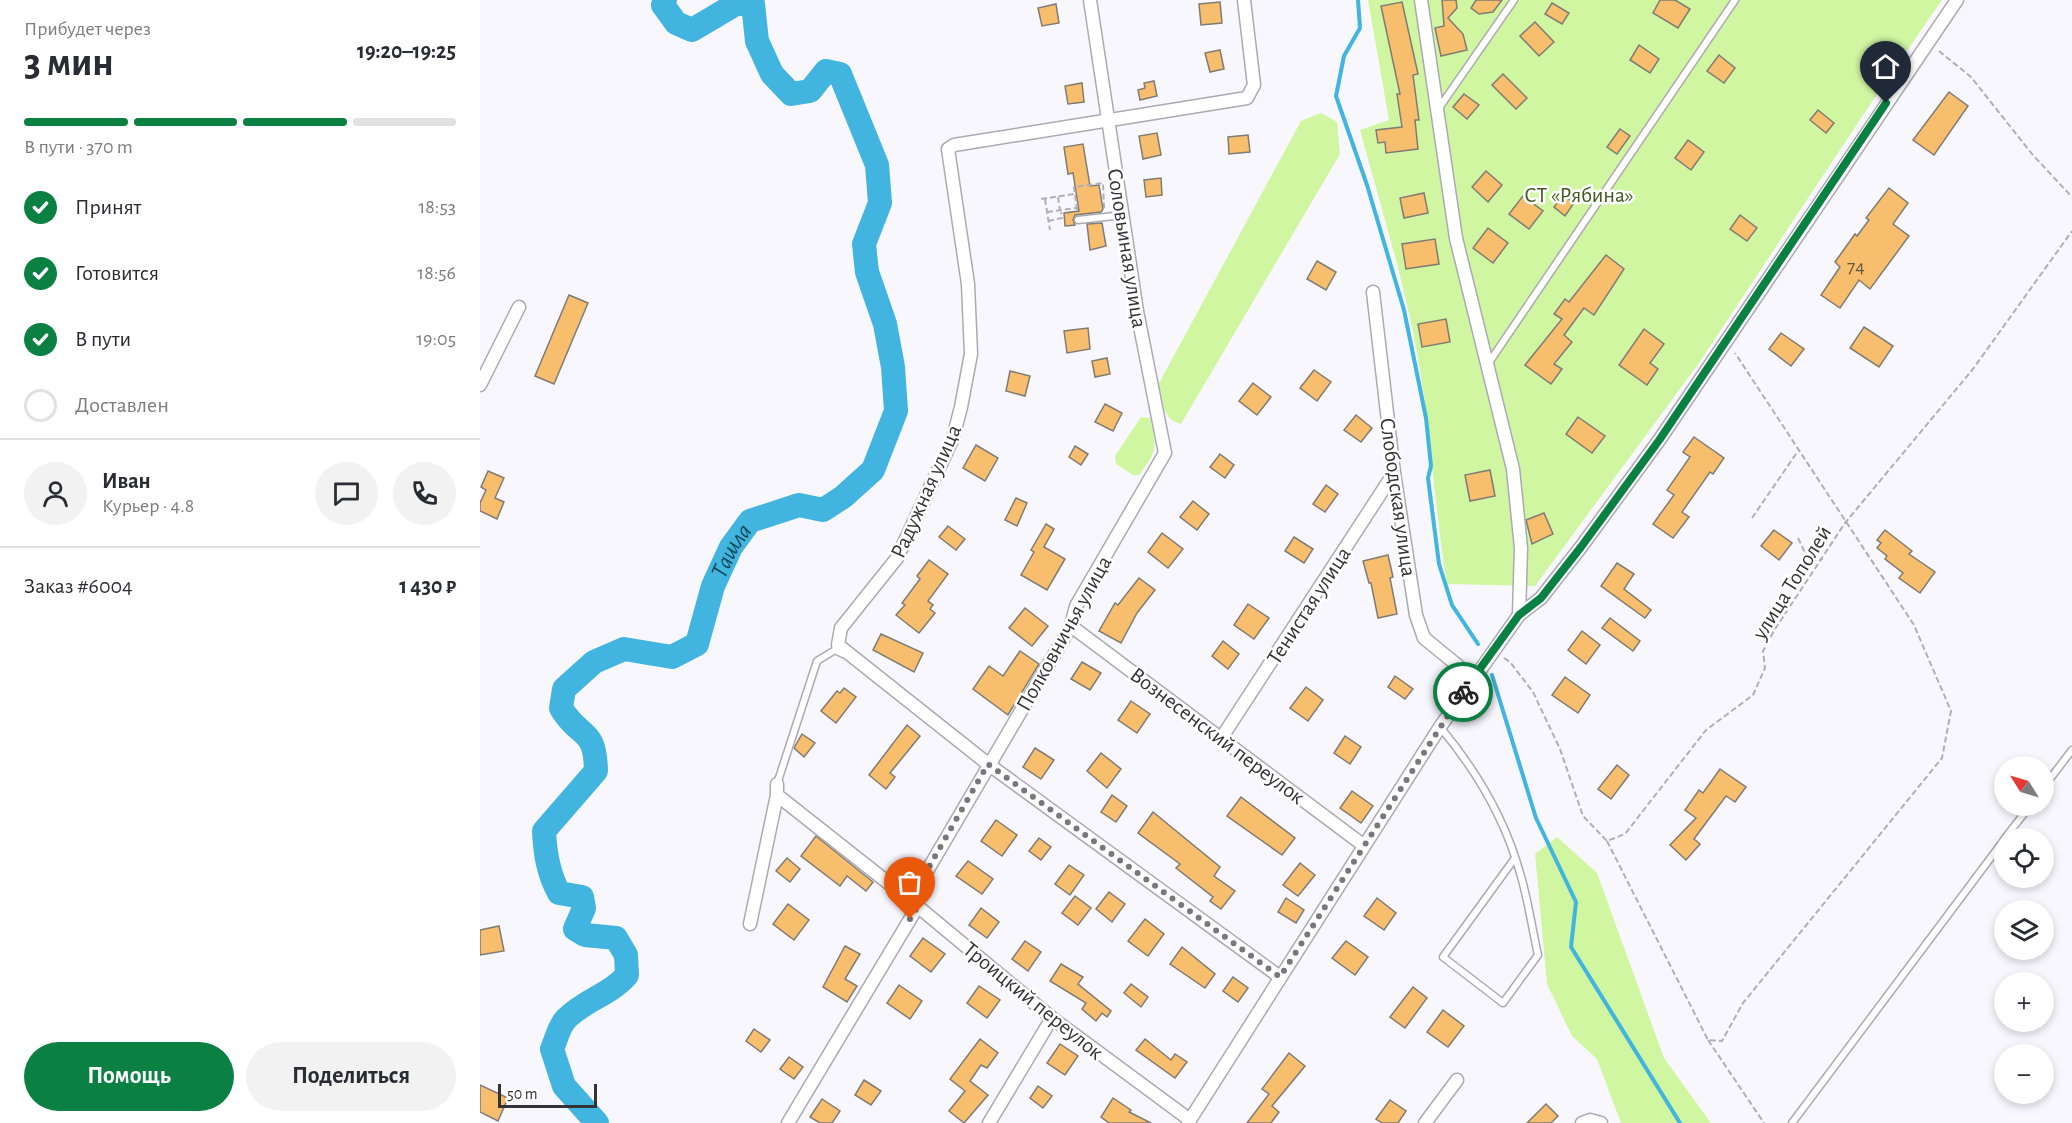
<!DOCTYPE html>
<html lang="ru">
<meta charset="utf-8">
<style>
body{margin:0;font-family:"Alegreya Sans",sans-serif;background:#f2f2f3;color:#2b2b33;height:100vh;display:flex;flex-direction:column;font-size:22px;white-space:nowrap}
*{box-sizing:border-box;margin:0}
p{font-size:20px;color:#7c7c81}
.icon{flex:none;width:33px;height:33px;fill:none;stroke:currentColor;stroke-width:2;stroke-linecap:round;stroke-linejoin:round}
.map{position:relative;flex:1;overflow:hidden}
.panel{display:flex;flex-direction:column;background:#fff;width:480px}
.panel>*{flex:none}
.needle{width:39px;rotate:307deg}
.buttons{position:absolute;left:1514px;top:756px;display:grid;gap:12px}
.buttons a{display:grid;place-items:center;width:60px;height:60px;border-radius:50%;background:#fff;box-shadow:0 3px 9px #0003;font-size:30px}
.scale{position:absolute;left:18px;bottom:15px;width:99px;box-sizing:border-box;padding-left:6px;border:3px solid #333235;border-top:0;font-size:16px;line-height:21px;white-space:nowrap;color:#333235;-webkit-text-stroke:4px #fff;paint-order:stroke}
.pin{position:absolute;display:grid;place-items:center;width:51px;height:51px;color:#fff;margin:-62px -26px;border-radius:50% 50% 50% 0;rotate:-45deg;box-shadow:0 0 6px #0007}
.pin .icon{rotate:45deg}
.courier{position:absolute;display:grid;place-items:center;width:60px;height:60px;margin:-30px;border:4px solid #0b8043;border-radius:50%;background:#fff;color:#222;box-shadow:0 2px 8px #0007}
.headline em{font-style:normal;font-weight:600}
.headline div{display:flex;flex-direction:column-reverse}
.headline{display:flex;align-items:center;justify-content:space-between;height:102px;padding:0 24px}
h1{font-size:39px;font-weight:600;line-height:45px}
.bar{display:grid;grid-template-columns:repeat(4,1fr);gap:9px 6px;align-content:center;height:72px;padding:0 24px}
.bar i{height:8px;border-radius:4px;background:#e1e1e2}
.bar .on{background:#0b8043}
.bar p{grid-column:span 4}
.line{display:flex;align-items:center;gap:15px;padding:0 24px;border-top:2px solid #e1e1e2}
.line div{flex:1}
.round{display:grid;place-items:center;flex:none;width:63px;height:63px;border-radius:32px;background:#f2f2f3}
ol{padding:0 24px;list-style:none}
li{display:flex;align-items:center;gap:18px;height:66px}
li p{margin-inline-start:auto}
li .icon{padding:6px;border-radius:50%;background:#0b8043;color:#fff;stroke-width:4}
li:last-child{color:#7c7c81}
li i{width:33px;height:33px;border:3px solid #e1e1e2;border-radius:50%}
.button{display:flex;gap:12px;margin-top:auto;padding:12px 24px}
.button a{flex:1;height:69px;border-radius:36px;background:#0b8043;color:#fff;font-size:24px;font-weight:600;line-height:69px;text-align:center}
.button a+a{background:#f2f2f3;color:#2b2b33}
main{display:flex;flex:1;min-height:0}
.map>svg:first-child{display:block}
.green{fill:#d0f6a1}
.lines{fill:none;stroke-linecap:round;stroke-linejoin:round}
.stream{stroke:#41b4df;stroke-width:4}
.river{stroke:#41b4df;stroke-width:24}
.building{fill:#f7be6d;stroke:#807b75;stroke-width:1.5}
.lane-casing{stroke:#aba9b1;stroke-width:9}
.street-casing{stroke:#aba9b1;stroke-width:15}
.path{stroke:#b1afb5;stroke-width:2;stroke-dasharray:6 3;stroke-linecap:butt}
.lane{stroke:#fff;stroke-width:6}
.street{stroke:#fff;stroke-width:12}
.done{stroke:#78777b;stroke-width:6;stroke-dasharray:0 10.8}
.route{stroke:#0b8043;stroke-width:8}
.labels{text-anchor:middle;stroke-width:5;stroke-linejoin:round;paint-order:stroke}
.number-label{font-size:20px;fill:#645543}
.park-label{font-size:22px;fill:#42591f;stroke:#fff}
.street-label{font-size:22px;fill:#333235;stroke:#fff}
.water-label{font-size:24px;font-style:italic;fill:#154658;stroke:#fff}
</style>
<main>
<section class="panel">
<div class="headline"><div><h1>3 мин</h1><p>Прибудет через</p></div><em>19:20–19:25</em></div>
<div class="bar"><i class="on"></i><i class="on"></i><i class="on"></i><i></i><p>В пути · 370 m</p></div>
<ol>
<li><svg class="icon" aria-label="check" viewBox="0 0 24 24"><path d="M5 12l5 5 9-10"/></svg>Принят<p>18:53</p></li>
<li><svg class="icon" aria-label="check" viewBox="0 0 24 24"><path d="M5 12l5 5 9-10"/></svg>Готовится<p>18:56</p></li>
<li><svg class="icon" aria-label="check" viewBox="0 0 24 24"><path d="M5 12l5 5 9-10"/></svg>В пути<p>19:05</p></li>
<li><i></i>Доставлен</li>
</ol>
<div class="line" style="height:108px"><a class="round"><svg class="icon" aria-label="person" viewBox="0 0 24 24"><circle cx="12" cy="8" r="4"/><path d="M4 21q1-7 8-7t8 7"/></svg></a><div><b>Иван</b><p>Курьер · 4.8</p></div><a class="round"><svg class="icon" aria-label="chat" viewBox="0 0 24 24"><path d="M4 5h16v11H9l-5 4z"/></svg></a><a class="round"><svg class="icon" aria-label="phone" viewBox="0 0 24 24"><path d="M5 4h4l2 5-3 2q2 4 5 5l2-3 5 2v4C11 20 4 13 5 4z"/></svg></a></div>
<div class="line" style="height:78px"><div>Заказ #6004</div><b>1 430 ₽</b></div>
<div class="button"><a>Помощь</a><a>Поделиться</a></div>
</section>
<div class="map">
<svg width="1592" height="1123" viewBox="0 0 1592 1123">
<rect width="100%" height="100%" fill="#f9f7fe"/>
<!-- green -->
<g class="green">
<path d="M888,0H1462L1389,106L1219,363L1055,586L967,584C953,500 950,416 933,332C919,264 898,197 880,130L909,120Z"/>
<path d="M841,113L857,122L860,154L701,424C683,420 682,401 678,385L821,121Z"/>
<path d="M661,417L670,418C677,448 678,450 659,475H653L636,464L635,456Z"/>
<polygon points="1077,837 1117,873 1184,1058 1231,1123 1141,1123 1117,1059 1092,1036 1067,984 1055,854"/>
</g>
<g class="lines">
<!-- stream -->
<g class="stream">
<polyline points="878,0 880,28 864,56 856,96 887,185 924,310 946,418 951,466 948,478 959,564 972,605 998,644"/>
<polyline points="1012,675 1056,818 1096,902 1091,947 1200,1123"/>
</g>
<!-- river -->
<path class="river" id="s1" d="M117,1123L84,1086L72,1049C76,1040 79,1026 86,1019C104,1000 130,995 147,975L146,955L136,938L105,935L95,929L104,908L102,897L79,893C68,873 65,853 64,831L116,771C115,726 100,740 81,708L84,689L114,662L144,649L192,657L217,644L233,586L251,547L270,521L319,505L343,510L363,497L393,470L416,411L413,367L405,324L387,272L384,244L400,203L397,165L360,74L346,71L330,91L311,94L292,74L277,41L273,4H256L212,30L196,23L183,5L185,0"/>
</g>
<!-- building -->
<g class="building">
<polygon points="962,0 976,0 977,8 968,18 983,34 987,50 961,56 955,28 964,26"/>
<polygon points="996,0 1022,0 1013,12 999,14 991,8"/>
<polygon points="1180,0 1195,0 1210,9 1198,28 1173,13"/>
<polygon points="740,2 742,23 721,25 719,4"/>
<polygon points="922,2 938,74 933,75 939,120 935,120 938,149 906,153 905,142 898,143 896,130 922,127 917,94 920,94 901,6"/>
<polygon points="1072,3 1089,13 1082,24 1065,14"/>
<polygon points="576,4 579,23 562,26 558,8"/>
<polygon points="1055,22 1074,42 1059,56 1040,36"/>
<polygon points="1159,45 1179,59 1170,73 1150,60"/>
<polygon points="740,50 744,69 730,72 725,53"/>
<polygon points="1239,55 1255,68 1244,83 1227,71"/>
<polygon points="1023,74 1047,98 1036,109 1012,85"/>
<polygon points="674,81 677,96 660,100 658,90 665,88 664,83"/>
<polygon points="602,83 604,102 588,104 585,86"/>
<polygon points="1469,92 1488,106 1454,155 1433,140"/>
<polygon points="984,94 999,105 987,119 973,107"/>
<polygon points="1338,110 1354,123 1346,133 1330,120"/>
<polygon points="1140,129 1150,136 1137,154 1127,147"/>
<polygon points="677,133 681,155 663,159 659,136"/>
<polygon points="768,135 770,152 749,154 748,137"/>
<polygon points="1208,140 1224,152 1211,170 1195,158"/>
<polygon points="603,144 610,186 619,185 623,209 621,212 595,215 593,220 595,225 585,226 584,213 599,211 593,173 588,174 584,147"/>
<polygon points="1006,171 1022,185 1008,202 992,187"/>
<polygon points="681,178 682,195 666,197 664,180"/>
<polygon points="1409,188 1428,203 1413,224 1429,236 1390,289 1379,280 1360,308 1341,295 1360,267 1355,262 1375,234 1377,236 1389,220 1386,218"/>
<polygon points="944,193 948,213 924,218 920,198"/>
<polygon points="1083,195 1094,203 1085,216 1074,207"/>
<polygon points="1043,196 1063,211 1049,229 1029,214"/>
<polygon points="1260,215 1277,228 1267,241 1250,229"/>
<polygon points="622,223 626,246 610,250 607,224"/>
<polygon points="1008,228 1028,243 1013,263 993,248"/>
<polygon points="955,239 959,264 926,269 922,244"/>
<polygon points="1126,255 1144,269 1114,315 1104,308 1084,335 1092,342 1074,364 1082,369 1071,384 1045,365 1082,319 1074,314 1085,299 1089,302"/>
<polygon points="837,261 856,272 846,290 827,279"/>
<polygon points="89,295 108,303 74,384 55,376"/>
<polygon points="966,319 970,342 942,347 938,324"/>
<polygon points="1384,327 1413,346 1399,367 1370,348"/>
<polygon points="608,328 610,349 587,353 584,331"/>
<polygon points="1164,329 1184,344 1170,363 1178,369 1167,385 1139,365"/>
<polygon points="1301,333 1324,349 1311,366 1289,349"/>
<polygon points="627,358 630,374 615,377 612,361"/>
<polygon points="834,370 851,382 837,401 820,388"/>
<polygon points="530,371 550,376 545,396 526,391"/>
<polygon points="773,383 791,397 777,415 759,401"/>
<polygon points="625,404 642,413 633,431 615,422"/>
<polygon points="876,415 892,428 881,442 864,430"/>
<polygon points="1098,417 1125,436 1112,453 1086,434"/>
<polygon points="1214,437 1244,458 1233,474 1230,472 1202,512 1209,517 1193,538 1173,524 1194,495 1187,490 1210,457 1203,452"/>
<polygon points="496,445 518,458 505,481 483,468"/>
<polygon points="595,446 608,454 601,465 589,457"/>
<polygon points="740,454 754,465 745,478 730,467"/>
<polygon points="1010,470 1015,496 990,501 985,475"/>
<polygon points="8,471 24,478 15,498 24,502 17,519 0,511 0,503 6,490 1,487"/>
<polygon points="846,485 858,494 845,512 833,504"/>
<polygon points="536,498 547,503 537,526 525,520"/>
<polygon points="713,501 729,514 717,530 700,517"/>
<polygon points="1064,513 1073,534 1052,544 1046,520"/>
<polygon points="566,524 574,529 564,547 585,559 567,590 541,575 554,552 551,550"/>
<polygon points="468,526 485,539 476,550 459,537"/>
<polygon points="1294,530 1312,543 1299,560 1281,546"/>
<polygon points="1405,530 1432,551 1429,554 1455,572 1440,593 1419,578 1423,573 1405,559 1407,556 1397,548 1401,543 1397,540"/>
<polygon points="682,533 703,549 688,568 668,552"/>
<polygon points="814,537 833,549 824,563 805,551"/>
<polygon points="908,555 913,577 910,578 917,614 898,618 891,583 889,583 883,561"/>
<polygon points="449,560 468,574 448,601 453,605 450,609 455,613 439,633 416,615 425,605 422,603 440,579 437,576"/>
<polygon points="1137,563 1154,574 1144,589 1171,610 1165,618 1121,586"/>
<polygon points="659,578 675,590 657,613 641,643 619,631 635,603 638,605"/>
<polygon points="768,604 789,618 774,639 754,625"/>
<polygon points="545,608 568,626 552,646 529,628"/>
<polygon points="1130,618 1160,641 1153,651 1122,628"/>
<polygon points="1102,631 1120,645 1106,664 1088,650"/>
<polygon points="401,634 443,653 434,672 393,650"/>
<polygon points="743,641 759,654 748,669 732,656"/>
<polygon points="540,651 559,664 528,715 493,689 509,666 523,676"/>
<polygon points="602,662 621,673 610,690 591,679"/>
<polygon points="915,676 933,689 925,699 908,687"/>
<polygon points="1085,677 1110,695 1098,713 1072,695"/>
<polygon points="826,687 843,700 828,721 810,708"/>
<polygon points="364,688 376,697 356,723 341,711 357,691 360,693"/>
<polygon points="651,701 670,714 657,733 638,720"/>
<polygon points="427,725 440,736 410,773 415,777 406,789 389,775"/>
<polygon points="322,734 335,743 324,757 314,748"/>
<polygon points="865,736 881,747 870,764 854,753"/>
<polygon points="555,748 574,760 561,779 543,767"/>
<polygon points="621,753 641,769 627,788 607,771"/>
<polygon points="1137,765 1149,775 1131,799 1118,789"/>
<polygon points="1240,769 1266,787 1255,802 1246,796 1214,839 1220,844 1206,860 1190,845 1216,818 1205,810 1219,790 1223,793"/>
<polygon points="872,791 893,806 881,823 860,808"/>
<polygon points="632,795 647,806 636,822 621,812"/>
<polygon points="761,797 815,838 802,855 747,816"/>
<polygon points="673,812 740,867 734,876 755,891 741,909 730,901 733,897 696,868 700,864 658,833"/>
<polygon points="516,820 537,835 522,856 501,841"/>
<polygon points="336,836 393,882 386,891 367,876 360,886 321,856"/>
<polygon points="559,838 571,847 561,860 549,851"/>
<polygon points="307,858 320,869 310,882 296,871"/>
<polygon points="488,861 513,879 502,894 476,876"/>
<polygon points="820,863 835,875 818,896 803,885"/>
<polygon points="589,865 604,875 590,895 575,884"/>
<polygon points="629,892 645,904 632,922 616,909"/>
<polygon points="595,896 611,908 598,925 582,913"/>
<polygon points="806,898 824,910 816,923 798,912"/>
<polygon points="897,898 916,913 904,930 884,916"/>
<polygon points="308,904 329,920 314,940 293,924"/>
<polygon points="501,908 519,922 507,938 489,925"/>
<polygon points="665,919 684,934 668,956 648,941"/>
<polygon points="19,926 24,951 0,955 0,930"/>
<polygon points="443,938 465,954 451,972 430,956"/>
<polygon points="545,941 561,952 548,971 532,959"/>
<polygon points="866,941 888,957 875,975 852,958"/>
<polygon points="365,946 380,954 365,979 377,986 367,1002 343,987"/>
<polygon points="702,947 735,974 725,988 690,964"/>
<polygon points="581,964 603,977 598,984 631,1011 627,1017 622,1013 616,1021 602,1009 606,1003 570,981"/>
<polygon points="753,977 768,988 758,1002 743,991"/>
<polygon points="651,984 668,997 661,1007 644,993"/>
<polygon points="419,985 442,1001 430,1019 407,1003"/>
<polygon points="499,986 520,1000 507,1018 487,1003"/>
<polygon points="933,987 947,998 925,1028 910,1017"/>
<polygon points="963,1010 984,1026 968,1047 947,1032"/>
<polygon points="274,1029 290,1040 281,1052 266,1041"/>
<polygon points="500,1039 518,1053 507,1068 501,1065 490,1081 508,1095 484,1123 469,1111 485,1091 470,1079"/>
<polygon points="665,1039 691,1060 695,1054 707,1062 695,1078 656,1050"/>
<polygon points="580,1044 598,1056 585,1075 567,1063"/>
<polygon points="809,1053 825,1066 792,1106 799,1112 791,1123 767,1123 789,1094 782,1089"/>
<polygon points="309,1057 323,1067 314,1079 300,1069"/>
<polygon points="384,1080 401,1091 391,1105 375,1095"/>
<polygon points="0,1085 28,1098 18,1121 0,1112"/>
<polygon points="558,1086 572,1096 563,1108 550,1098"/>
<polygon points="633,1098 651,1110 649,1112 671,1123 629,1123 621,1117"/>
<polygon points="342,1099 360,1111 352,1123 340,1123 330,1117"/>
<polygon points="910,1100 926,1111 918,1123 902,1123 896,1119"/>
<polygon points="1066,1104 1078,1116 1071,1123 1047,1123"/>
</g>
<g class="lines">
<defs>
<g id="lane">
<polyline points="959,108 1034,0"/>
<polyline points="598,220 643,215"/>
<polyline points="1008,364 1255,0"/>
<path d="M960,727C996,770 1025,819 1040,873C1048,899 1052,928 1058,955L1023,1003L963,957L1035,858"/>
<polyline points="297,784 337,661 355,650 363,654"/>
<polyline points="1563,788 1592,750"/>
<polyline points="1525,838 1550,806"/>
<polyline points="1312,1123 1524,840"/>
</g>
<g id="street">
<polyline points="764,0 774,85 767,98 474,145 468,149 488,284 491,354 481,407 473,438 417,558 361,628 358,645 508,764 800,977"/>
<polyline points="893,292 914,473 936,615 944,638 993,678"/>
<polyline points="0,385 39,307"/>
<polyline points="1039,615 1061,598 1101,547 1180,439 1477,0"/>
<polyline points="591,626 883,845"/>
<polyline points="742,737 914,473"/>
<polyline points="297,784 297,795 430,900 572,1018 710,1120"/>
<polyline points="430,900 591,626 596,606 685,453 657,311 610,0"/>
<polyline points="270,924 297,795"/>
<polyline points="308,1123 438,906"/>
<polyline points="509,1123 572,1018"/>
<polyline points="708,1123 960,727 1039,615 1041,548 1033,469 976,238 941,0"/>
<polyline points="945,1123 977,1080"/>
<polyline points="1102,1123 1110,1120 1121,1123"/>
</g>
</defs>
<!-- lane casing -->
<use href="#lane" class="lane-casing"/>
<!-- street casing -->
<use href="#street" class="street-casing"/>
<!-- path -->
<g class="path">
<polyline points="1459,51 1491,77 1552,154 1592,197"/>
<polyline points="578,197 580,210"/>
<polyline points="561,199 594,194"/>
<polyline points="565,199 570,230"/>
<polyline points="597,210 594,187 623,183 624,208"/>
<polyline points="567,212 596,208"/>
<polyline points="568,221 582,218 581,212"/>
<polyline points="1272,518 1318,451"/>
<polyline points="1318,538 1329,561 1343,559"/>
<polyline points="1024,658 1030,662 1053,692 1080,749 1103,816 1127,841 1145,834 1226,730 1273,695 1285,668 1283,651 1295,629 1365,523 1493,369 1592,231"/>
<polyline points="1127,841 1228,1040 1242,1041 1263,1003 1462,758 1471,711 1434,625 1255,353"/>
<polyline points="1228,1040 1284,1123"/>
</g>
<!-- lane -->
<use href="#lane" class="lane"/>
<!-- street -->
<use href="#street" class="street"/>
</g>
<g class="lines">
<!-- done -->
<polyline class="done" points="430,919 438,906 430,900 508,764 800,977 983,692"/>
<!-- route -->
<polyline class="route" points="983,692 1039,615 1061,598 1101,547 1180,439 1406,103"/>
</g>
<g class="labels">
<!-- number labels -->
<g class="number-label">
<text x="1376" y="273">74</text>
</g>
<!-- park labels -->
<g class="park-label">
<text x="1099" y="202">СТ «Рябина»</text>
</g>
<!-- street labels -->
<g class="street-label">
<text transform="translate(648 248) rotate(81)" y="8">Соловьиная улица</text>
<text transform="translate(445 491) rotate(-66)" y="8">Радужная улица</text>
<text transform="translate(919 497) rotate(82)" y="8">Слободская улица</text>
<text transform="translate(1311 582) rotate(-58)" y="8">улица Тополей</text>
<text transform="translate(828 605) rotate(-57)" y="8">Тенистая улица</text>
<text transform="translate(583 633) rotate(-61)" y="8">Полковничья улица</text>
<text transform="translate(738 735) rotate(37)" y="8">Вознесенский переулок</text>
<text transform="translate(554 1000) rotate(39)" y="8">Троицкий переулок</text>
</g>
<!-- water labels -->
<g class="water-label">
<text dy="8" stroke="none"><textPath href="#s1" startOffset="825">Ташла</textPath></text>
</g>
</g>
</svg>
<div class="buttons">
<a><svg class="needle" viewBox="-14 -14 28 28"><path d="M0-13l5 13h-10z" fill="#e53935"/><path d="M0 13l5-13h-10z" fill="#7c7c81"/></svg></a>
<a><svg class="icon" aria-label="locate" viewBox="0 0 24 24"><circle cx="12" cy="12" r="6"/><path d="M12 2v4M12 18v4M2 12h4M18 12h4"/></svg></a>
<a><svg class="icon" aria-label="layers" viewBox="0 0 24 24"><path d="M12 4l9 5-9 5-9-5zM3 14l9 5 9-5"/></svg></a>
<a>+</a>
<a>−</a>
</div>
<div class="scale">50 m</div>
<div class="pin" style="left:430px;top:919px;background:#ea580c"><svg class="icon" aria-label="bag" viewBox="0 0 24 24"><path d="M5 8h14l-1 12H6zM9 8a3 3 0 0 1 6 0"/></svg></div>
<div class="pin" style="left:1406px;top:103px;background:#1f2937"><svg class="icon" aria-label="home" viewBox="0 0 24 24"><path d="M3 11l9-7 9 7M6 9v11h12V9"/></svg></div>
<div class="courier" style="left:983px;top:692px"><svg class="icon" aria-label="bike" viewBox="0 0 24 24"><circle cx="6" cy="16" r="4"/><circle cx="18" cy="16" r="4"/><path d="M6 16l4-8h5l3 8M10 8l3 8H6M13 5h3"/></svg></div>
</div>
</main>
